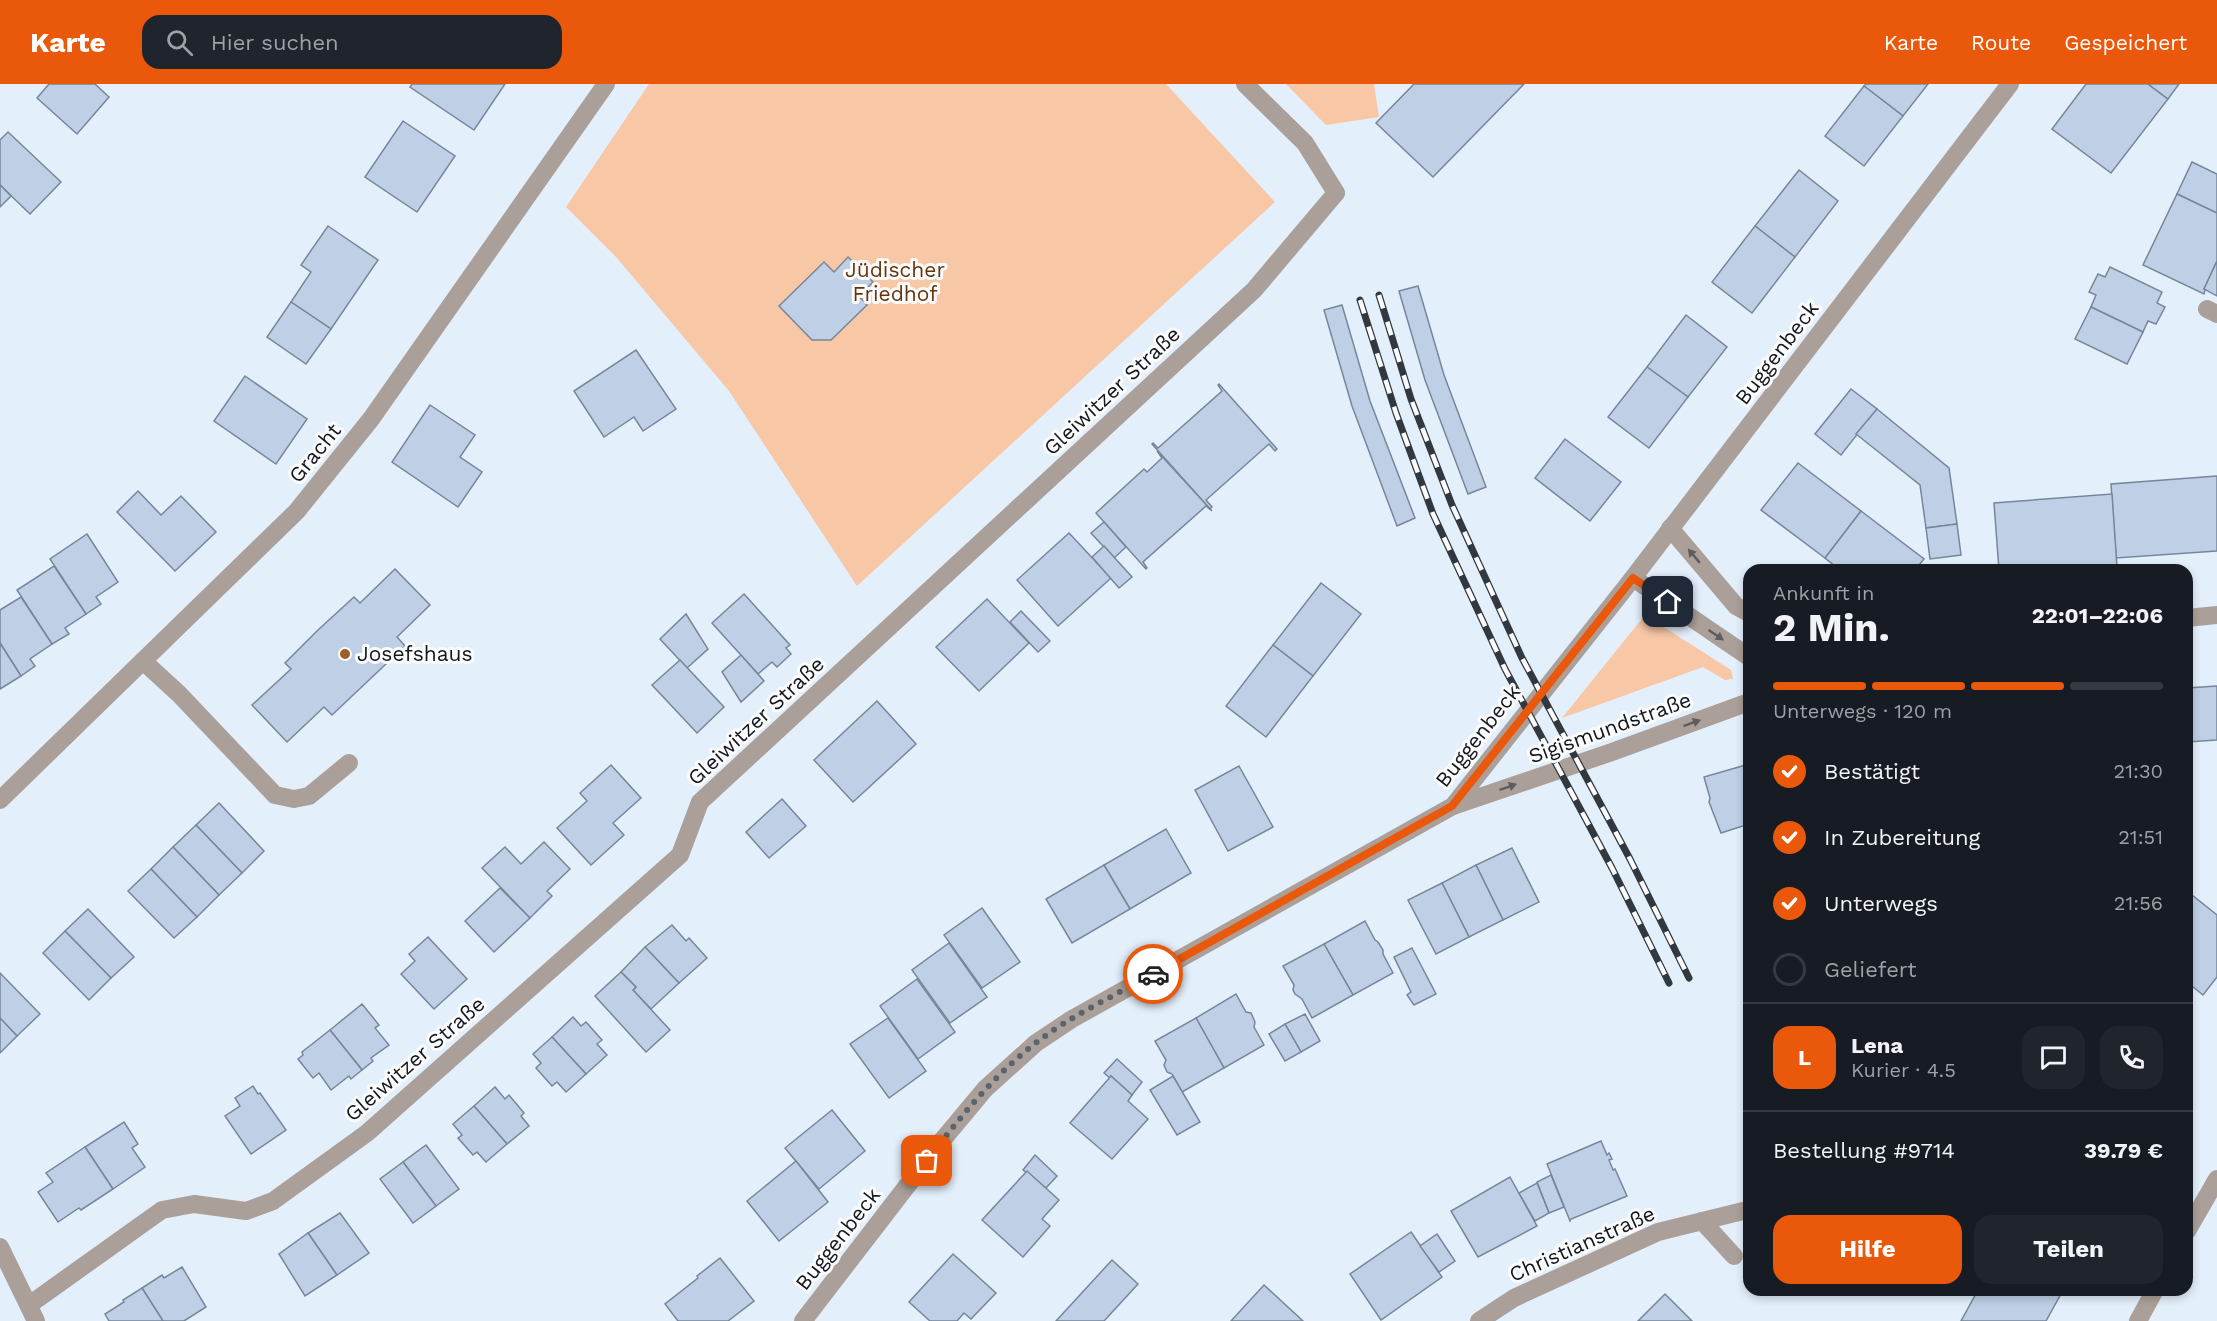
<!DOCTYPE html>
<html lang="de">
<meta charset="utf-8">
<style>
body{margin:0;font-family:"Work Sans",sans-serif;background:#20242c;color:#f1f3f6;height:100vh;display:flex;flex-direction:column;font-size:22px;white-space:nowrap}
*{box-sizing:border-box;margin:0}
p{font-size:20px;color:#9ea1a6}
.icon{flex:none;width:33px;height:33px;fill:none;stroke:currentColor;stroke-width:2;stroke-linecap:round;stroke-linejoin:round}
.map{position:relative;flex:1;overflow:hidden}
.sheet{position:absolute;left:1743px;top:480px;width:450px;height:732px;display:flex;flex-direction:column;background:#171b24;border-radius:18px;box-shadow:0 3px 9px #0003}
.sheet>*{flex:none}
.pin{position:absolute;display:grid;place-items:center;width:51px;height:51px;color:#fff;margin:-26px;border-radius:12px;box-shadow:0 3px 9px #0006}
.courier{position:absolute;display:grid;place-items:center;width:60px;height:60px;margin:-30px;border:4px solid #ea580c;border-radius:50%;background:#fff;color:#222;box-shadow:0 2px 8px #0007}
.head em{font-style:normal;font-weight:700}
.head div{display:flex;flex-direction:column-reverse}
.head{display:flex;align-items:center;justify-content:space-between;height:102px;padding:0 30px}
h1{font-size:39px;font-weight:700;line-height:45px}
.bar{display:grid;grid-template-columns:repeat(4,1fr);gap:9px 6px;align-content:center;height:72px;padding:0 30px}
.bar i{height:8px;border-radius:4px;background:#363941}
.bar .current{background:#ea580c}
.bar p{grid-column:span 4}
.line{display:flex;align-items:center;gap:15px;padding:0 30px;border-top:2px solid #363941}
.line div{flex:1}
.round{display:grid;place-items:center;flex:none;width:63px;height:63px;border-radius:18px;background:#20242c}
ol{padding:0 30px;list-style:none}
li{display:flex;align-items:center;gap:18px;height:66px}
li p{margin-inline-start:auto}
li .icon{padding:6px;border-radius:50%;background:#ea580c;color:#fff;stroke-width:4}
li:last-child{color:#9ea1a6}
li i{width:33px;height:33px;border:3px solid #363941;border-radius:50%}
.button{display:flex;gap:12px;margin-top:auto;padding:12px 30px}
.button a{flex:1;height:69px;border-radius:18px;background:#ea580c;color:#fff;font-size:24px;font-weight:700;line-height:69px;text-align:center}
.button a+a{background:#20242c;color:#f1f3f6}
header{display:flex;align-items:center;gap:36px;box-sizing:border-box;height:84px;padding:0 30px;background:#ea580c;color:#fff}
header strong{font-size:28px}
nav{display:flex;gap:33px;margin-inline-start:auto;font-size:21px}
.search{width:420px;height:54px;background:#20242c;display:flex;align-items:center;gap:15px;box-sizing:border-box;padding:0 21px;border-radius:18px;color:#9ea1a6;font-size:22px}
.map>svg:first-child{display:block}
.green{fill:#f7c7a6}
.building{fill:#bfd0e6;stroke:#77869a;stroke-width:1.5}
.lines{fill:none;stroke-linecap:round;stroke-linejoin:round}
.service{stroke:#aba099;stroke-width:18}
.minor{stroke:#aba099;stroke-width:18}
.tertiary{stroke:#aba099;stroke-width:18}
.rail-casing{stroke:#323840;stroke-width:7}
.rail{stroke:#fbfbfb;stroke-width:4.5;stroke-dasharray:14;stroke-linecap:butt}
.oneway{fill:#5e5c5c}
.done{stroke:#5b636c;stroke-width:6;stroke-dasharray:0 10.8}
.route{stroke:#ea580c;stroke-width:8}
.poi-dot{fill:#9e5d29;stroke:#fbfbfb;stroke-width:2}
.labels{text-anchor:middle;stroke-width:6;stroke-linejoin:round;paint-order:stroke}
.park-label{font-size:21px;fill:#64350d;stroke:#fbfbfb}
.street-label{font-size:21px;fill:#11171e;stroke:#fbfbfb}
.poi-label{font-size:21px;fill:#11171e;stroke:#fbfbfb;text-anchor:start}
</style>
<header>
<strong>Karte</strong>
<div class="search"><svg class="icon" aria-label="search" viewBox="0 0 24 24"><circle cx="10" cy="10" r="6"/><path d="M15 15l6 6"/></svg>Hier suchen</div>
<nav><a>Karte</a><a>Route</a><a>Gespeichert</a></nav>
</header>
<div class="map">
<svg width="2217" height="1237" viewBox="0 0 2217 1237">
<rect width="100%" height="100%" fill="#e4effc"/>
<!-- green -->
<g class="green">
<polygon points="649,0 1166,0 1275,118 857,502 729,307 617,174 566,123"/>
<polygon points="1286,0 1374,0 1379,33 1326,41"/>
<polygon points="1645,531 1731,586 1733,595 1725,596 1703,583 1562,634"/>
</g>
<!-- building -->
<g class="building">
<polygon points="49,0 95,0 109,13 77,50 37,14"/>
<polygon points="412,0 505,0 474,46 410,3"/>
<polygon points="1414,0 1524,0 1433,93 1376,39"/>
<polygon points="1866,0 1928,0 1903,32 1864,2"/>
<polygon points="2086,0 2148,0 2168,15 2111,89 2052,45"/>
<polygon points="2148,0 2179,0 2168,15"/>
<polygon points="1864,2 1903,32 1864,82 1825,52"/>
<polygon points="403,37 455,72 417,128 365,93"/>
<polygon points="8,48 61,98 30,130 0,101 0,56"/>
<polygon points="2192,78 2217,90 2217,129 2177,110"/>
<polygon points="1799,86 1838,117 1795,173 1755,142"/>
<polygon points="0,101 11,112 0,123"/>
<polygon points="2177,110 2217,129 2217,177 2204,205 2205,206 2204,210 2143,181"/>
<polygon points="328,142 378,176 331,245 291,218 311,188 301,181"/>
<polygon points="1755,142 1795,173 1752,229 1712,198"/>
<polygon points="848,173 873,198 859,212 867,221 831,256 812,256 779,222 824,178 834,188"/>
<polygon points="2217,177 2217,212 2204,205"/>
<polygon points="2110,183 2162,208 2157,219 2165,223 2156,240 2148,237 2143,248 2091,223 2096,211 2089,208 2098,190 2105,193"/>
<polygon points="1418,202 1444,291 1486,403 1468,410 1425,296 1399,207"/>
<polygon points="291,218 331,245 306,280 267,253"/>
<polygon points="1342,221 1370,317 1415,434 1397,442 1352,322 1324,226"/>
<polygon points="2091,223 2143,248 2127,280 2075,255"/>
<polygon points="1686,231 1727,263 1688,313 1647,283"/>
<polygon points="636,266 676,325 643,347 634,333 604,353 574,307"/>
<polygon points="1647,283 1688,313 1649,364 1608,333"/>
<polygon points="245,292 307,335 276,380 214,337"/>
<polygon points="1219,300 1277,365 1275,367 1269,360 1206,416 1212,423 1210,425 1152,360 1153,359 1158,364 1222,307 1218,301"/>
<polygon points="1851,305 1877,325 1841,371 1815,350"/>
<polygon points="430,321 475,351 460,373 482,388 458,423 392,378"/>
<polygon points="1877,325 1949,384 1957,440 1926,444 1920,401 1856,350"/>
<polygon points="1565,355 1621,398 1590,437 1535,394"/>
<polygon points="1157,367 1212,427 1206,422 1143,478 1147,484 1146,485 1096,429 1144,385 1147,388 1162,374"/>
<polygon points="1798,379 1861,427 1825,474 1761,426"/>
<polygon points="2217,392 2217,467 2116,474 2111,400"/>
<polygon points="138,407 161,431 181,412 216,448 175,487 117,428"/>
<polygon points="2112,410 2117,483 2073,486 1999,486 1994,419"/>
<polygon points="1861,427 1924,475 1915,486 1840,486 1825,474"/>
<polygon points="1104,438 1126,463 1114,474 1091,449"/>
<polygon points="1957,440 1961,471 1930,475 1926,444"/>
<polygon points="1069,449 1111,494 1058,542 1017,496"/>
<polygon points="87,450 118,498 96,513 101,520 86,530 50,475"/>
<polygon points="1104,462 1132,493 1119,504 1092,473"/>
<polygon points="54,482 86,530 65,544 69,550 52,560 17,506"/>
<polygon points="395,485 430,521 397,553 405,562 332,631 324,623 287,658 252,621 291,585 285,579 318,546 354,513 360,519"/>
<polygon points="1321,499 1361,530 1313,592 1273,561"/>
<polygon points="744,510 790,561 786,564 791,570 777,583 772,578 758,590 712,539"/>
<polygon points="21,513 52,560 30,575 35,582 21,592 0,559 0,526"/>
<polygon points="987,515 1029,559 979,607 936,563"/>
<polygon points="1021,527 1050,557 1038,568 1010,538"/>
<polygon points="686,530 708,565 687,584 660,555"/>
<polygon points="0,559 21,592 0,605"/>
<polygon points="1273,561 1313,592 1266,653 1226,622"/>
<polygon points="741,571 764,597 741,618 722,588"/>
<polygon points="680,576 724,623 697,649 652,601"/>
<polygon points="2217,602 2217,656 2187,658 2187,604"/>
<polygon points="877,617 916,660 853,718 814,676"/>
<polygon points="1749,680 1749,740 1721,749 1709,718 1710,714 1704,693"/>
<polygon points="611,681 641,714 613,739 624,751 591,781 557,744 587,717 580,709"/>
<polygon points="1239,682 1273,743 1228,767 1195,706"/>
<polygon points="782,715 806,742 769,774 746,748"/>
<polygon points="219,719 264,767 242,789 196,741"/>
<polygon points="196,741 242,789 219,811 173,763"/>
<polygon points="1166,745 1191,789 1130,825 1104,781"/>
<polygon points="544,758 570,785 547,807 552,812 530,834 482,784 505,763 521,780"/>
<polygon points="173,763 219,811 197,833 151,785"/>
<polygon points="1512,764 1539,818 1503,836 1476,781"/>
<polygon points="1104,781 1130,825 1072,859 1046,815"/>
<polygon points="1476,781 1503,836 1469,853 1442,799"/>
<polygon points="151,785 197,833 174,854 128,807"/>
<polygon points="1442,799 1469,853 1436,870 1408,816"/>
<polygon points="500,804 530,834 494,868 465,837"/>
<polygon points="2187,807 2217,831 2217,893 2203,911 2187,898"/>
<polygon points="982,824 1020,878 982,904 944,851"/>
<polygon points="88,825 134,873 111,894 65,847"/>
<polygon points="1365,837 1375,856 1378,858 1383,866 1383,870 1393,889 1353,911 1324,860"/>
<polygon points="672,841 686,857 689,854 707,874 679,899 645,863"/>
<polygon points="65,847 111,894 89,916 43,869"/>
<polygon points="428,853 467,895 434,925 401,890 415,877 409,870"/>
<polygon points="949,859 987,913 950,939 912,886"/>
<polygon points="1324,860 1353,911 1312,934 1302,915 1295,910 1293,906 1294,901 1283,882"/>
<polygon points="645,863 679,899 651,925 633,906 636,903 621,888"/>
<polygon points="1412,864 1436,910 1414,921 1407,911 1411,908 1394,873"/>
<polygon points="621,888 636,903 633,906 670,946 646,968 595,912"/>
<polygon points="0,889 40,930 17,952 0,934"/>
<polygon points="917,895 955,948 918,975 880,922"/>
<polygon points="1236,910 1246,928 1251,929 1255,938 1254,943 1264,961 1224,984 1196,934"/>
<polygon points="362,920 379,941 375,944 389,961 371,974 373,977 362,986 330,946"/>
<polygon points="1305,930 1320,957 1301,968 1285,940"/>
<polygon points="573,933 581,942 586,938 602,956 597,960 607,971 586,990 552,953"/>
<polygon points="0,934 17,952 0,969"/>
<polygon points="888,934 926,987 889,1014 850,960"/>
<polygon points="1196,934 1224,984 1182,1008 1172,990 1167,988 1164,981 1166,976 1155,957"/>
<polygon points="1285,940 1301,968 1285,977 1269,950"/>
<polygon points="330,946 362,986 351,995 349,992 331,1006 319,989 313,994 298,975 303,971 302,968"/>
<polygon points="552,953 586,990 566,1008 557,998 552,1002 536,984 541,979 533,970"/>
<polygon points="1117,975 1142,998 1132,1011 1111,992 1110,994 1104,989"/>
<polygon points="1111,992 1132,1011 1128,1017 1148,1035 1112,1075 1070,1039"/>
<polygon points="1173,992 1200,1038 1177,1051 1150,1006"/>
<polygon points="253,1002 258,1010 260,1009 286,1046 251,1070 225,1032 240,1022 235,1014"/>
<polygon points="495,1003 505,1015 509,1011 524,1029 521,1032 529,1042 507,1060 474,1022"/>
<polygon points="474,1022 507,1060 486,1078 477,1068 473,1071 458,1054 462,1051 453,1040"/>
<polygon points="832,1026 865,1067 819,1105 785,1064"/>
<polygon points="124,1038 138,1060 132,1064 145,1083 113,1105 85,1063"/>
<polygon points="1601,1057 1607,1071 1609,1069 1612,1075 1609,1076 1613,1086 1615,1085 1627,1112 1571,1135 1570,1137 1547,1080"/>
<polygon points="426,1061 459,1105 436,1122 403,1078"/>
<polygon points="85,1063 113,1105 81,1126 79,1124 58,1138 38,1108 53,1098 46,1089"/>
<polygon points="1035,1071 1057,1092 1046,1104 1023,1086"/>
<polygon points="796,1077 828,1118 779,1157 747,1117"/>
<polygon points="403,1078 436,1122 413,1139 380,1095"/>
<polygon points="1027,1087 1059,1116 1042,1135 1050,1142 1023,1173 982,1136"/>
<polygon points="1551,1091 1564,1123 1549,1129 1537,1098"/>
<polygon points="1510,1093 1537,1142 1478,1173 1451,1127"/>
<polygon points="1537,1099 1549,1129 1535,1137 1519,1109"/>
<polygon points="340,1129 369,1169 337,1191 308,1149"/>
<polygon points="1411,1148 1442,1193 1381,1236 1350,1190"/>
<polygon points="308,1149 337,1191 305,1212 279,1170"/>
<polygon points="1437,1150 1455,1177 1439,1188 1420,1162"/>
<polygon points="953,1170 996,1209 971,1235 964,1229 957,1237 930,1237 909,1218"/>
<polygon points="720,1174 754,1217 728,1237 678,1237 665,1220 698,1194 697,1192"/>
<polygon points="1112,1176 1138,1200 1104,1237 1056,1237"/>
<polygon points="182,1183 206,1223 184,1237 163,1237 142,1204 162,1191 164,1194"/>
<polygon points="1264,1201 1303,1237 1231,1237"/>
<polygon points="142,1204 163,1237 109,1237 105,1230 124,1218 123,1216"/>
<polygon points="1978,1206 2058,1206 2062,1208 2046,1237 1961,1237"/>
<polygon points="1665,1210 1692,1237 1638,1237"/>
</g>
<g class="lines">
<!-- service -->
<g class="service">
<polyline points="1245,0 1305,59 1336,109"/>
<polyline points="2207,225 2217,230"/>
<polyline points="143,577 179,610 275,711 294,715 309,712 349,679"/>
<polyline points="1702,1137 1734,1172"/>
</g>
<!-- minor -->
<g class="minor">
<polyline points="1670,444 1736,522 1749,529"/>
<polyline points="1633,494 1749,573"/>
<polyline points="2187,534 2217,531"/>
<polyline points="0,716 297,427 371,335 606,0"/>
<polyline points="1453,722 1612,668 1749,618"/>
<polyline points="0,1163 36,1237"/>
<polyline points="29,1221 162,1126 194,1120 246,1127 273,1117 367,1049 680,771 700,718 1254,206 1336,109"/>
<polyline points="803,1237 940,1059 985,1005 1036,959 1072,935 1453,722 1633,494 2010,0"/>
<polyline points="1479,1237 1514,1214 1658,1148 1743,1127"/>
</g>
<!-- tertiary -->
<g class="tertiary">
<polyline points="2187,1147 2217,1095"/>
<polyline points="2138,1237 2155,1206"/>
</g>
<defs>
<g id="rail">
<polyline points="1379,211 1411,315 1452,421 1522,574 1630,775 1689,894"/>
<polyline points="1360,216 1396,329 1433,430 1505,585 1612,784 1669,899"/>
</g>
</defs>
<!-- rail casing -->
<use href="#rail" class="rail-casing"/>
<!-- rail -->
<use href="#rail" class="rail"/>
</g>
<!-- one-way arrows -->
<defs><path id="oneway-solid" d="M-6-.8H1V-3.2L6.5 0L1 3.2V.8H-6Z" transform="scale(1.5)"/></defs>
<g class="oneway">
<use href="#oneway-solid" transform="translate(1694 472) rotate(-130)"/>
<use href="#oneway-solid" transform="translate(1716 551) rotate(34)"/>
<use href="#oneway-solid" transform="translate(1692 639) rotate(-20)"/>
<use href="#oneway-solid" transform="translate(1508 703) rotate(-19)"/>
</g>
<g class="lines">
<!-- done -->
<path class="done" d="M927,1077C959,1034 994,991 1037,958C1072,931 1114,912 1153,890"/>
<!-- route -->
<polyline class="route" points="1153,890 1452,722 1633,494 1668,518"/>
</g>
<!-- markers -->
<circle class="poi-dot" cx="345" cy="570" r="6"/>
<g class="labels">
<!-- park labels -->
<g class="park-label">
<text x="895" y="193">Jüdischer<tspan x="895" dy="24">Friedhof</tspan></text>
</g>
<!-- street labels -->
<g class="street-label">
<text transform="translate(1777 269) rotate(-53)" y="7">Buggenbeck</text>
<text transform="translate(1112 307) rotate(-43)" y="7">Gleiwitzer Straße</text>
<text transform="translate(315 369) rotate(-51)" y="7">Gracht</text>
<text transform="translate(756 637) rotate(-43)" y="7">Gleiwitzer Straße</text>
<text transform="translate(1610 644) rotate(-20)" y="7">Sigismundstraße</text>
<text transform="translate(1478 652) rotate(-52)" y="7">Buggenbeck</text>
<text transform="translate(415 975) rotate(-41)" y="7">Gleiwitzer Straße</text>
<text transform="translate(838 1155) rotate(-52)" y="7">Buggenbeck</text>
<text transform="translate(1582 1160) rotate(-24)" y="7">Christianstraße</text>
</g>
<!-- poi labels -->
<g class="poi-label">
<text x="357" y="577">Josefshaus</text>
</g>
</g>
</svg>
<div class="pin" style="left:927px;top:1077px;background:#ea580c"><svg class="icon" aria-label="bag" viewBox="0 0 24 24"><path d="M5 8h14l-1 12H6zM9 8a3 3 0 0 1 6 0"/></svg></div>
<div class="pin" style="left:1668px;top:518px;background:#1f2937"><svg class="icon" aria-label="home" viewBox="0 0 24 24"><path d="M3 11l9-7 9 7M6 9v11h12V9"/></svg></div>
<div class="courier" style="left:1153px;top:890px"><svg class="icon" aria-label="car" viewBox="0 0 24 24"><path d="M5 17H2v-5l4-1 3-4h7l3 4 3 1v5h-3M9 17h6M6 11h13"/><circle cx="7" cy="17" r="2"/><circle cx="17" cy="17" r="2"/></svg></div>
<section class="sheet">
<div class="head"><div><h1>2 Min.</h1><p>Ankunft in</p></div><em>22:01–22:06</em></div>
<div class="bar"><i class="current"></i><i class="current"></i><i class="current"></i><i></i><p>Unterwegs · 120 m</p></div>
<ol>
<li><svg class="icon" aria-label="check" viewBox="0 0 24 24"><path d="M5 12l5 5 9-10"/></svg>Bestätigt<p>21:30</p></li>
<li><svg class="icon" aria-label="check" viewBox="0 0 24 24"><path d="M5 12l5 5 9-10"/></svg>In Zubereitung<p>21:51</p></li>
<li><svg class="icon" aria-label="check" viewBox="0 0 24 24"><path d="M5 12l5 5 9-10"/></svg>Unterwegs<p>21:56</p></li>
<li><i></i>Geliefert</li>
</ol>
<div class="line" style="height:108px"><b class="round" style="background:#ea580c;color:#fff">L</b><div><b>Lena</b><p>Kurier · 4.5</p></div><a class="round"><svg class="icon" aria-label="chat" viewBox="0 0 24 24"><path d="M4 5h16v11H9l-5 4z"/></svg></a><a class="round"><svg class="icon" aria-label="phone" viewBox="0 0 24 24"><path d="M5 4h4l2 5-3 2q2 4 5 5l2-3 5 2v4C11 20 4 13 5 4z"/></svg></a></div>
<div class="line" style="height:78px"><div>Bestellung #9714</div><b>39.79 €</b></div>
<div class="button"><a>Hilfe</a><a>Teilen</a></div>
</section>
</div>
